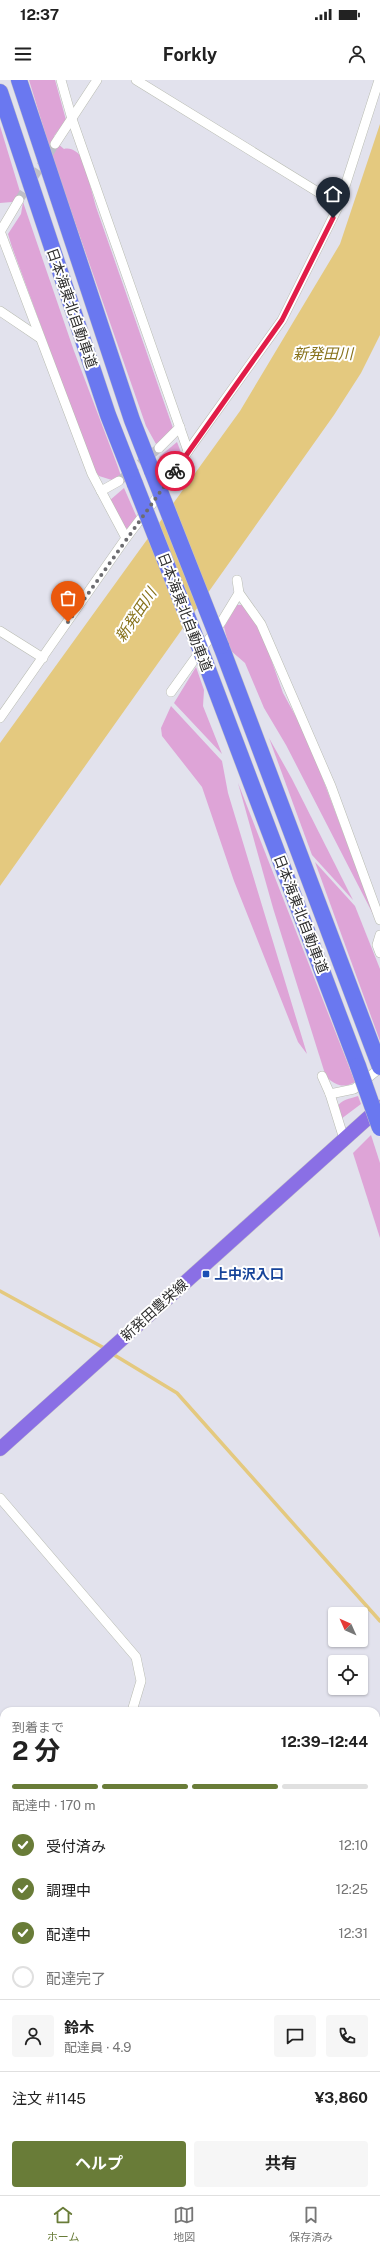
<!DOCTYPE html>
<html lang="ja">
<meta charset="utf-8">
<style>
body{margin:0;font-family:"Public Sans","Noto Sans JP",sans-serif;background:#f6f6f6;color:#222;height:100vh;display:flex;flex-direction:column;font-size:15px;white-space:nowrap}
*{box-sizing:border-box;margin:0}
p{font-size:13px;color:#767676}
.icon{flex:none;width:22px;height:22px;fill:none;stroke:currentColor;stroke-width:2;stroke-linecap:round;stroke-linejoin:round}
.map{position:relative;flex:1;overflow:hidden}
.panel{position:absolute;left:0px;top:1627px;width:380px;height:488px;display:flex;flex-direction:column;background:#fff;border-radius:12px 12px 0 0;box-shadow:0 1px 3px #0004}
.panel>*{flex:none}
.needle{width:26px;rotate:315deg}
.controls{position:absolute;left:328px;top:1527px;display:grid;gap:8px}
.controls a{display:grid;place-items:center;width:40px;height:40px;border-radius:4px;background:#fff;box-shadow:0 1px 3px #0004;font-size:20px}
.pin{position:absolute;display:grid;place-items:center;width:34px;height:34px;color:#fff;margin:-41px -17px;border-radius:50% 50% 50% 0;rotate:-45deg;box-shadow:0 0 4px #0007}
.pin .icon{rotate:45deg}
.courier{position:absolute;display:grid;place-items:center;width:40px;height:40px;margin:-20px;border:3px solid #e11d48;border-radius:50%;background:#fff;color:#222;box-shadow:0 1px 5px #0007}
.overview em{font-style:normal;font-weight:700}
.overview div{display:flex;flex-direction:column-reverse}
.overview{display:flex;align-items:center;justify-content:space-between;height:68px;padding:0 12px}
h1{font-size:26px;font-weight:700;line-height:30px}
.bar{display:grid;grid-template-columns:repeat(4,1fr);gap:6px 4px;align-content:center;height:48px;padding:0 12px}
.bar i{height:5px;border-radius:3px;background:#e0e0e0}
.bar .on{background:#697c38}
.bar p{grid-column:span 4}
.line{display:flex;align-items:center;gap:10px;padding:0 12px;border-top:1px solid #e0e0e0}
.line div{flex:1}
.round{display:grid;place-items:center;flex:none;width:42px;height:42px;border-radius:4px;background:#f6f6f6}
ol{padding:0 12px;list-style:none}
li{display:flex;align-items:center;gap:12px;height:44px}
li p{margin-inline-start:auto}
li .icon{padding:4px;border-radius:50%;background:#697c38;color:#fff;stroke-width:4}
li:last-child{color:#767676}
li i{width:22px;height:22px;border:2px solid #e0e0e0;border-radius:50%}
.primary-button{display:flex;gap:8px;margin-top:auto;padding:8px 12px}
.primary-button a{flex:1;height:46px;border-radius:4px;background:#697c38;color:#fff;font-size:16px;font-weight:700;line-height:46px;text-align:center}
.primary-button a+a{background:#f6f6f6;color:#222}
.status{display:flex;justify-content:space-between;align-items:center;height:28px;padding:0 20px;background:#fff;direction:ltr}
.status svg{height:11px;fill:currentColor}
header{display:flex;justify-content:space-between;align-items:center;height:52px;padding:0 12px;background:#fff;font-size:18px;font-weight:700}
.tabs{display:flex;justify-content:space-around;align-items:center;height:56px;border-top:1px solid #e0e0e0;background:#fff;font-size:11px;color:#767676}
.tabs a{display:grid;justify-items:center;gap:2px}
.tabs .on{color:#697c38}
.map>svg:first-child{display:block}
.green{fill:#dea4d7}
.water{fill:#e4c97f}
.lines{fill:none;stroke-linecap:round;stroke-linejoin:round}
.stream{stroke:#e4c97f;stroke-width:3.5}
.minor-tunnel{stroke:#bebec7;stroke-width:9;stroke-dasharray:9 4.5;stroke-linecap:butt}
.minor-casing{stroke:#b9bcb2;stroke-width:10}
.primary-casing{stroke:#c4c4c4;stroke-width:15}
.motorway-casing{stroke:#c4c4c4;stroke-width:17}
.minor{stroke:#fff;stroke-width:9}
.primary{stroke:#8a6fe5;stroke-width:14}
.motorway{stroke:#6a78f0;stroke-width:16}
.rail-casing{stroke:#b0b6a4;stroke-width:4.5}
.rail{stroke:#fff;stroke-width:3;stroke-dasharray:9;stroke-linecap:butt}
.motorway-bridge-casing{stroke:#c4c4c4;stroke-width:17;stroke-linecap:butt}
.motorway-bridge{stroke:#6a78f0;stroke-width:16}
.done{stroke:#6c6c70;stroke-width:4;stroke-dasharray:0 7.2}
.route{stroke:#e11d48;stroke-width:5}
.transit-dot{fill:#1a4fb4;stroke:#fff;stroke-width:1.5}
.labels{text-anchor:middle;stroke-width:4;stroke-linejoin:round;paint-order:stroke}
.street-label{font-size:14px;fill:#2d2d2d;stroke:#fff}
.transit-label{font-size:14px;font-weight:bold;fill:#164399;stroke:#fff;text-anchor:start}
.water-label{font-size:15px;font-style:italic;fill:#87721a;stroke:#fff}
</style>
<div class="status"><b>12:37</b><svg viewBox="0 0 49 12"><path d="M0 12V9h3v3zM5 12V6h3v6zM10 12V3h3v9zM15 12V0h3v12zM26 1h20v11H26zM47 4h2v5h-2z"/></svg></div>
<header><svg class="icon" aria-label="menu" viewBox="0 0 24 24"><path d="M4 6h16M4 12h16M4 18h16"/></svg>Forkly<svg class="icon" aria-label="person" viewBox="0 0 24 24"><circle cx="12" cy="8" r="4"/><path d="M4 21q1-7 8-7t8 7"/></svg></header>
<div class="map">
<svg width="380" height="2115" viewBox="0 0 380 2115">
<rect width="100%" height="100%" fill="#e2e2ed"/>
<!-- green -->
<g class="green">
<polygon points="29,0 55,0 66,40 54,56 56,60 50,69"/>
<polygon points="0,46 21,115 15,124 12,122 0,123"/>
<path d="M58,64L64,69C71,67 78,72 83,79L96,127L174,351L156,364L146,346L54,82L52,73Z"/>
<polygon points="23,122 74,271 118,387 121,396 115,401 99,396 94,390 12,167 8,154 21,134"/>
<polygon points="177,362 182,375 167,399 159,377"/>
<polygon points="124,408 138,440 127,449 118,440 109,421"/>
<polygon points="237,525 242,525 260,548 283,613 307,657 376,840 286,665 264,628 245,583 230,570 224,547"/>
<polygon points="196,587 204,610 203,626 222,674 174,623"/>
<polygon points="171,626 222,681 228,713 307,974 298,962 234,801 202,707 162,656 161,648"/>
<polygon points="269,658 292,699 353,820 312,775"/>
<path d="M238,703L355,1002C343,1009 336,1005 326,997L273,828Z"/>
<polygon points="315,782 355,826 380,889 380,961"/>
<path d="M358,1016L361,1024L341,1039L336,1028C342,1019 349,1019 358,1016Z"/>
<polygon points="371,1055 380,1083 380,1158 353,1073"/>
</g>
<!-- water -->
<polygon class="water" points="380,44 380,255 361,293 334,335 0,806 0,663 240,331 340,164"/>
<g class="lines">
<!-- stream -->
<g class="stream">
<polyline points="0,1211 106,1269"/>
<polyline points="111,1273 177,1313 380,1541"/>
<polyline points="174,2115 176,2111"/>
</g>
<!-- minor-tunnel -->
<g class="minor-tunnel">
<polyline points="19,120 55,64"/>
<polyline points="119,401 159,368"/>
</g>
<defs>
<g id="minor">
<polyline points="136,0 339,125"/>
<polyline points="55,64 97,0"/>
<polyline points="0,151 92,394 126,458"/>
<polyline points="0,152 19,120"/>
<polyline points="0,231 40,258"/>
<polyline points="159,368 180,347"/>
<polyline points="188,371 282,240 339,125 379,0"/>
<polyline points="101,411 119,401"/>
<polyline points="237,500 239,513 261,544 331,706 380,840"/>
<polyline points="0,551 43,578"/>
<polyline points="171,612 222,541 239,513"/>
<polyline points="0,638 126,458 168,403 188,371 72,39 61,0"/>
<polyline points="380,855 377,865 380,873"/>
<polyline points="322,996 330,1014 344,1059"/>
<polyline points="330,1014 354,1009 380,988"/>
<polyline points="0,1418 136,1577 141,1601 132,1631"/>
<polyline points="376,1642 380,1641"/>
<polyline points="0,1657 4,1656"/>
<polyline points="376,1674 380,1679"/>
<polyline points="376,1722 380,1717"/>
<polyline points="0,1838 4,1836"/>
<polyline points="376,1932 380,1935"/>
<polyline points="100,2115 101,2111"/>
<polyline points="162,2115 165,2111"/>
</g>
<polyline id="primary" points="0,1369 380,1027"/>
<g id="motorway">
<polyline points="19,0 132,340 152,391"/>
<polyline points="0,12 108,335 135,404"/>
<polyline points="221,566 380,987"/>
<polyline points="206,584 358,986"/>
</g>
</defs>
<!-- minor casing -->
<use href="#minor" class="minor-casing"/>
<!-- primary casing -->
<use href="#primary" class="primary-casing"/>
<!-- motorway casing -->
<use href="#motorway" class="motorway-casing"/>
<!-- minor -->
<use href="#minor" class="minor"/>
<!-- primary -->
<use href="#primary" class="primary"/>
<!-- motorway -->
<use href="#motorway" class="motorway"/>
<defs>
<g id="rail">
<polyline points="376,2027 380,2025"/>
<polyline points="217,2115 225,2111"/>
</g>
</defs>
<!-- rail casing -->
<use href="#rail" class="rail-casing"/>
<!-- rail -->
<use href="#rail" class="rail"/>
<defs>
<g id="motorway-bridge">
<polyline points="152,391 221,566"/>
<polyline points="135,404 206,584"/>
<polyline points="358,986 380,1048"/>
</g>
</defs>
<!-- motorway-bridge casing -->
<use href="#motorway-bridge" class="motorway-bridge-casing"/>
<!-- motorway-bridge -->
<use href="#motorway-bridge" class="motorway-bridge"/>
</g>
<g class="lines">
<!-- done -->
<polyline class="done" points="68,542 175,391"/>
<!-- route -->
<polyline class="route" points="175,391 282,240 333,138"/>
</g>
<!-- markers -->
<rect class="transit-dot" x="202" y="1190" width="8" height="8" rx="2"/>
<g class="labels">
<!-- street labels -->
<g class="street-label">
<text transform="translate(72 228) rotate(71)" y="5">日本海東北自動車道</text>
<text transform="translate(185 532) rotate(69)" y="5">日本海東北自動車道</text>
<text transform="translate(301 834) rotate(69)" y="5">日本海東北自動車道</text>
<text transform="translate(154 1230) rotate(-42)" y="5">新発田豊栄線</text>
</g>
<!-- transit labels -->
<g class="transit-label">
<text x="214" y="1199">上中沢入口</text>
</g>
<!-- water labels -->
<g class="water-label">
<text x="323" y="279">新発田川</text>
<text transform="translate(136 535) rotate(-56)" y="5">新発田川</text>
</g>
</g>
</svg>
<div class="controls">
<a><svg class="needle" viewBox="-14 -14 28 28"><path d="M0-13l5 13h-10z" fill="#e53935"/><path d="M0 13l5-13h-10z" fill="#767676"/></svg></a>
<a><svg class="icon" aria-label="locate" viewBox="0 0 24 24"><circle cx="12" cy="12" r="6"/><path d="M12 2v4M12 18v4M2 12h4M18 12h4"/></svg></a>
</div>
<div class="pin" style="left:68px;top:542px;background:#ea580c"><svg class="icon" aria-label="bag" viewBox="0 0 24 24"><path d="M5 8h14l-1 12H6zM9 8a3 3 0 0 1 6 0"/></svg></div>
<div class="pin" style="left:333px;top:138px;background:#1f2937"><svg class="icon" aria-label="home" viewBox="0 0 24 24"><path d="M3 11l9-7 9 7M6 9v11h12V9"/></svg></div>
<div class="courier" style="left:175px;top:391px"><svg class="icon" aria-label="bike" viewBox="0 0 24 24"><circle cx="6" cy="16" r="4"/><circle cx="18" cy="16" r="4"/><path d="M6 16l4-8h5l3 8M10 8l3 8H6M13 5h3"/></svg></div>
<section class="panel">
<div class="overview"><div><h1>2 分</h1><p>到着まで</p></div><em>12:39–12:44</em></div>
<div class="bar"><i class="on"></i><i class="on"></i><i class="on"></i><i></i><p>配達中 · 170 m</p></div>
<ol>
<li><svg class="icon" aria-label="check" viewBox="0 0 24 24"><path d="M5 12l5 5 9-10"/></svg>受付済み<p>12:10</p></li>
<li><svg class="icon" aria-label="check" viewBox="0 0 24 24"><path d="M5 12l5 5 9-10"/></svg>調理中<p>12:25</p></li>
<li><svg class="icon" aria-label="check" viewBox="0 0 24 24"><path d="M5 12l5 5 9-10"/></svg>配達中<p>12:31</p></li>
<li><i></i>配達完了</li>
</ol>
<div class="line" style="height:72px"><a class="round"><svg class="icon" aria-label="person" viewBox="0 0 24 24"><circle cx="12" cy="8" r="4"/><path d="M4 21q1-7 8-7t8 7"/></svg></a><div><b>鈴木</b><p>配達員 · 4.9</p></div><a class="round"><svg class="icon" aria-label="chat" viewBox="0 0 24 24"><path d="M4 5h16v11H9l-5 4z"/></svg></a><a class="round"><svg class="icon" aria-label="phone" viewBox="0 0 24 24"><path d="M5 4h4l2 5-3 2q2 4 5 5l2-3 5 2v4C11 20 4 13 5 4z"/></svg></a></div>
<div class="line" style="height:52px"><div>注文 #1145</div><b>¥3,860</b></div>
<div class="primary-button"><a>ヘルプ</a><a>共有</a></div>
</section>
</div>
<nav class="tabs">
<a class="on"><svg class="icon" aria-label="home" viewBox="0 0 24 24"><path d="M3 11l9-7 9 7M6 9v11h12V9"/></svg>ホーム</a>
<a><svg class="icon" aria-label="map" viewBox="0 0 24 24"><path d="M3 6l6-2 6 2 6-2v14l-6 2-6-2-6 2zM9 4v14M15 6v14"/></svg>地図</a>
<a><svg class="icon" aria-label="saved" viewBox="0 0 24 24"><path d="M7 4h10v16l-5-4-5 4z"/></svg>保存済み</a>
</nav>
